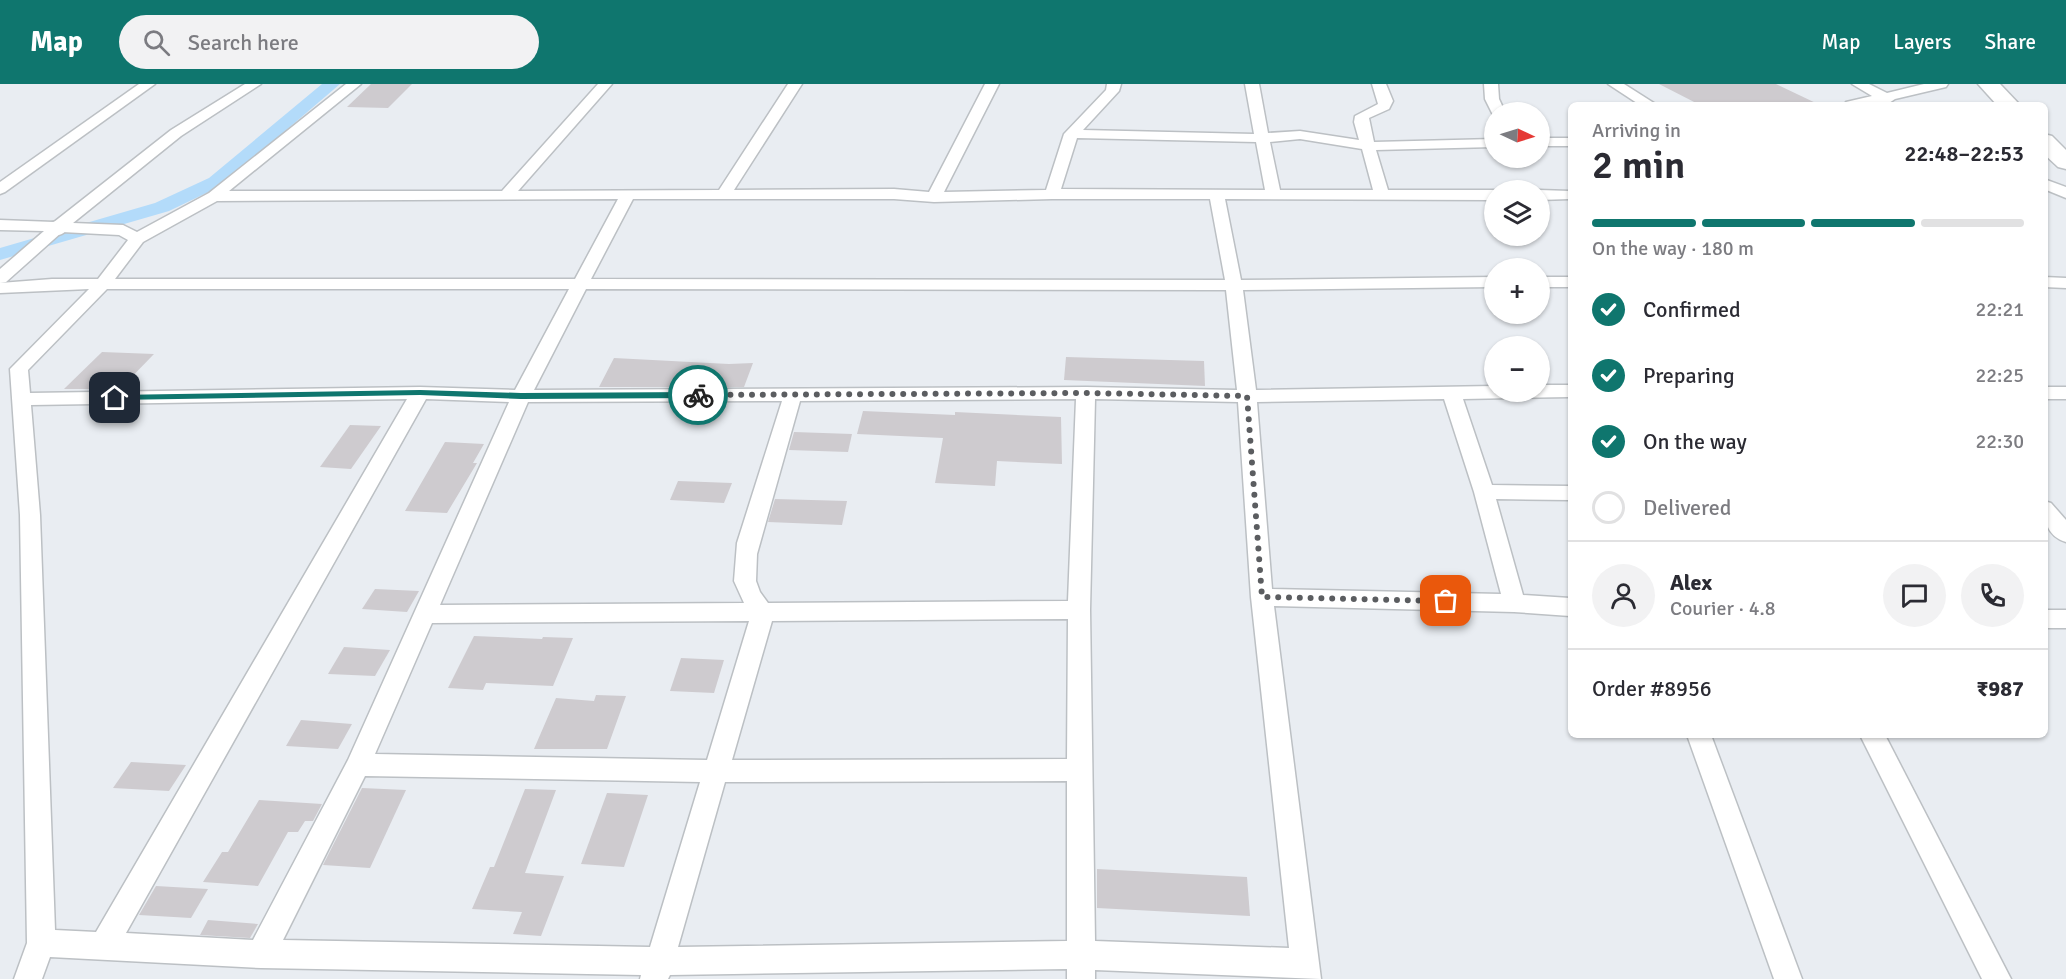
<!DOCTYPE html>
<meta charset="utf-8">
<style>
body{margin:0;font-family:Signika,sans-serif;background:#f2f2f3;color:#2b2b33;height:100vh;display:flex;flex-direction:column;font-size:22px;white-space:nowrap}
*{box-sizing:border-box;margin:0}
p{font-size:20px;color:#7c7c81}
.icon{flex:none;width:33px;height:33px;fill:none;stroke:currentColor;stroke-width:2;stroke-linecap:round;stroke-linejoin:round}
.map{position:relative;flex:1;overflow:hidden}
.sheet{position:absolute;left:1568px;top:18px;width:480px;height:636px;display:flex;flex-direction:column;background:#fff;border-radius:9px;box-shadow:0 2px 4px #0004}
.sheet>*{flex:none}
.needle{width:39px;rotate:94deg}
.tools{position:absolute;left:1484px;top:18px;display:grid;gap:12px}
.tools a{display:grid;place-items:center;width:66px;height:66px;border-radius:50%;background:#fff;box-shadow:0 2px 4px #0004;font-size:30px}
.pin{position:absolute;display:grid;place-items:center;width:51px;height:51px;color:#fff;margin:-26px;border-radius:12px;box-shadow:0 3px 9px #0006}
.courier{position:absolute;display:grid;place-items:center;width:60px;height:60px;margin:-30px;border:4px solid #0f766e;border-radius:50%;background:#fff;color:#222;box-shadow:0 2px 8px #0007}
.head em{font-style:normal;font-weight:600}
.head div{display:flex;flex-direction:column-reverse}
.head{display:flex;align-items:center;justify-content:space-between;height:102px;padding:0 24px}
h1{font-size:39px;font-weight:600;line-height:45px}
.bar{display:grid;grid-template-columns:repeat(4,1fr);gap:9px 6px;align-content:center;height:72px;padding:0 24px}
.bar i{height:8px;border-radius:4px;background:#e1e1e2}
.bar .on{background:#0f766e}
.bar p{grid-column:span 4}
.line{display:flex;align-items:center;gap:15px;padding:0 24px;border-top:2px solid #e1e1e2}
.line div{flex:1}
.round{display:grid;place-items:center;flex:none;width:63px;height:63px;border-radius:32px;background:#f2f2f3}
ol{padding:0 24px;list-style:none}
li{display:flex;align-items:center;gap:18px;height:66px}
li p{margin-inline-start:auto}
li .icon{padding:6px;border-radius:50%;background:#0f766e;color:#fff;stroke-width:4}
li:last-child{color:#7c7c81}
li i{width:33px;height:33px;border:3px solid #e1e1e2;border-radius:50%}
header{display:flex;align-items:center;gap:36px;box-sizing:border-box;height:84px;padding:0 30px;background:#0f766e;color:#fff}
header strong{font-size:28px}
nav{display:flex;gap:33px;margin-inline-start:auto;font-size:21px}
.search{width:420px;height:54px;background:#f2f2f3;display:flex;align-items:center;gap:15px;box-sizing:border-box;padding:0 21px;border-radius:33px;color:#7c7c81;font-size:22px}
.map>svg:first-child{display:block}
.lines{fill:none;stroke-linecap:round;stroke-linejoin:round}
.canal{fill:#b3dbfa;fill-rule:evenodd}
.building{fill:#cecbcf}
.street-casing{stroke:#bcc0c4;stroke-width:3}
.secondary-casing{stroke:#bcc0c4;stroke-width:3}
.primary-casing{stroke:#bcc0c4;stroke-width:3}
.street{fill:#fff;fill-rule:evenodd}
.secondary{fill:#fff;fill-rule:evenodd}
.primary{fill:#fff;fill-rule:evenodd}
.route{fill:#0f766e}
.done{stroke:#5b5d60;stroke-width:6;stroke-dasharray:0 10.8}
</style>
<header>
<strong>Map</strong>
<div class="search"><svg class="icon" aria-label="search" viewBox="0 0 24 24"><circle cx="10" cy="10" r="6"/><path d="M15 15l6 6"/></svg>Search here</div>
<nav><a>Map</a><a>Layers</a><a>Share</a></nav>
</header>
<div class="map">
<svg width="2066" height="895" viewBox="0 0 2066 895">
<rect width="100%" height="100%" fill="#e9edf2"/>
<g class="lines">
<!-- canal -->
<polygon class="canal" points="322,0 340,0 221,102 169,127 0,176 0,164 155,119 209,94"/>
</g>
<!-- building -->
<g class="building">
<polygon points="371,0 412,0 388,24 347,23"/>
<polygon points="1659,0 1776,0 1820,21 1700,21"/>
<polygon points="102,268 154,270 120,305 64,305"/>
<polygon points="1066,273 1204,277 1205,302 1064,296"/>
<polygon points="614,274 729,280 753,279 744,303 599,303"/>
<polygon points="863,327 955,331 955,328 1061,333 1062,380 997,377 995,402 935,399 943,354 857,350"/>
<polygon points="350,341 381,342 351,385 320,383"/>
<polygon points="794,348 852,350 848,368 789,366"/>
<polygon points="445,358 484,360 473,379 477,379 447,429 405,427"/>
<polygon points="678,397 732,399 724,419 670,416"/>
<polygon points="775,415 847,417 842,441 768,438"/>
<polygon points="375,505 419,507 407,528 362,525"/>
<polygon points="474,552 542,555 543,553 573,554 553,602 486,599 483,606 448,604"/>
<polygon points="344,563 390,566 375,592 328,590"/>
<polygon points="681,574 724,576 714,609 670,607"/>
<polygon points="596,611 626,612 607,665 534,665 556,614 594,617"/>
<polygon points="301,636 352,640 338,665 286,662"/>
<polygon points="131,678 186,681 169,707 113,704"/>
<polygon points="362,704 406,706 370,784 323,781"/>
<polygon points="525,705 556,706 525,789 564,792 541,852 513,850 522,828 472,825 490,783 494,783"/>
<polygon points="607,709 648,711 624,783 581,780"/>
<polygon points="259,716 322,720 313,737 305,737 298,748 288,748 258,802 203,798 222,768 228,768"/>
<polygon points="1097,785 1247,793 1250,832 1097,824"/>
<polygon points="156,802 208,805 191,834 139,831"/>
<polygon points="208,836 258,840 250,854 200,851"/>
</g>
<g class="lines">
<defs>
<g id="street">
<polygon points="139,0 155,0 5,108 0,110 0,98"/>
<path d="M245,0H261L181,52L73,139L123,141L137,148L209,109L346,0H361L229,107H502L598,0H612L518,107L719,106L788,0H802L734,106L894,105L929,108L985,0H999L944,108L1046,106L1064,50L1106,6L1107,0H1121L1119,7L1083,46L1254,50L1245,0H1259L1268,49L1300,47L1359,56L1354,38L1355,32L1378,20L1372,0H1386L1393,17L1389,25L1369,34L1374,58L1494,55V63L1376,66L1388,106H1494V116L1225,115L1241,196L1494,193V203L1243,206L1256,306L1494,302V308H1539V301H1570V313L1463,315L1492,401L1570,402V416L1496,415L1523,511L1570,514V532L1514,528L1274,522L1321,895L1095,886V895H1067V885L670,891L668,895H640L641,891L261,884L50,873L42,895H14L27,859L20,431L10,285L89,205L0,209V185L44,147L0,146V136L54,138L171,46ZM1077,54L1256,58L1265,106L1061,105ZM1300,55L1362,65L1373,106H1280L1270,58ZM618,115L575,195H115L143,158L217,117ZM633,115H894L934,118L1052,115H1210L1225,196L591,195ZM62,148L119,151L128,156L98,195H52L0,199L6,198ZM107,205H569L515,306L420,303L30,309L28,286ZM586,205L1226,206L1237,306L1086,303L534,306ZM407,315L96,848L55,846L40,431L31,321ZM426,315L509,318L348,676L253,856L126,849ZM1076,315L1068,517L768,519L760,508L756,497L757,470L800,317ZM1095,315L1238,318L1251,513L1289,864L1095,857L1090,526ZM1444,315L1474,408L1501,510L1272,505L1257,318ZM782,317L737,459L734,497L744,519L440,521L528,318ZM1068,535L1067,675L732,676L772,537ZM749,537L707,676L375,670L432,539ZM365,692L700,698L650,863L283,856ZM1067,697V857L678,863L725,698Z"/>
<polygon points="1484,0 1498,0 1499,15 1505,28 1494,28 1493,31 1485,15"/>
<polygon points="1608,0 1624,0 1657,21 1640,21"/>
<path d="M1852,0H1869L1887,9L1924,0H1948L1946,3L1895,15L1889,19C1880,17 1856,21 1844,21L1846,18L1872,12Z"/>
<rect x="1539" y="54" width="31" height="8"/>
<polygon points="2044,95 2066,103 2066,114 2044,105"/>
<polygon points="1539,106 1570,107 1570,115 1539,116"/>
<rect x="1539" y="193" width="31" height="10"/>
<polygon points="2044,193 2066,194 2066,204 2044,203"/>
<rect x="2044" y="303" width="22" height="12"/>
<path d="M2044,417L2051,419L2066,436V458C2046,452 2044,435 2044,417Z"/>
<rect x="2044" y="526" width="22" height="18"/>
<polygon points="1687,651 1711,651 1802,895 1774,895"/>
<polygon points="1860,651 1885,651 2011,895 1982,895"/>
</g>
<path id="secondary" d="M57,137L65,139L68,144C63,152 57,152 48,150L45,145L49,139Z"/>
<g id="primary">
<polygon points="1978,0 2000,0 2020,21 1997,21"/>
<polygon points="2044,50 2052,52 2066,66 2066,85 2058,83 2044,70"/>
</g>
</defs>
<!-- street casing -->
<use href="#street" class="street-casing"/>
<!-- secondary casing -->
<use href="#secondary" class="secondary-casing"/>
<!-- primary casing -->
<use href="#primary" class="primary-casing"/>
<!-- street -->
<use href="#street" class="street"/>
<!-- secondary -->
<use href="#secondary" class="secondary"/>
<!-- primary -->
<use href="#primary" class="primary"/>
</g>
<!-- route -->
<polygon class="route" points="420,306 521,309 698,308 702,311 698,314 521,315 420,311 115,316 110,314 115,311"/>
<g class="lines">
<!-- done -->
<polyline class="done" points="698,311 1086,309 1247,312 1262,513 1446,517"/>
</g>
</svg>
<div class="tools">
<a><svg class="needle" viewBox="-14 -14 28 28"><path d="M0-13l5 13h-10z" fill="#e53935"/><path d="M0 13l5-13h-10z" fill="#7c7c81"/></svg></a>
<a><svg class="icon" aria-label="layers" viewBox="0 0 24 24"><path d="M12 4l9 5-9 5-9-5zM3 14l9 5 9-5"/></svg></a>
<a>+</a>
<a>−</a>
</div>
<div class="pin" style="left:1446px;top:517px;background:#ea580c"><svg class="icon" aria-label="bag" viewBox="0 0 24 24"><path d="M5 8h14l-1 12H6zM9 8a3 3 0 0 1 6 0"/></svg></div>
<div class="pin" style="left:115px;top:314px;background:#1f2937"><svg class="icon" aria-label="home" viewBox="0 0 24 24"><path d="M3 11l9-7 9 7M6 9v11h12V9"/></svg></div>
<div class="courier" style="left:698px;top:311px"><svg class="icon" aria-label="bike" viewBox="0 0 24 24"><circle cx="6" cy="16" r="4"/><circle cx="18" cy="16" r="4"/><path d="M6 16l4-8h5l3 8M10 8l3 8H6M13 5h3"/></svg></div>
<section class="sheet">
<div class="head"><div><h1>2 min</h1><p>Arriving in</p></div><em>22:48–22:53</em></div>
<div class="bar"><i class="on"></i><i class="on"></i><i class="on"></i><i></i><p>On the way · 180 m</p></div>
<ol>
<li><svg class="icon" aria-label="check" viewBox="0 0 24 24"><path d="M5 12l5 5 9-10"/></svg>Confirmed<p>22:21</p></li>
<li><svg class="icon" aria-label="check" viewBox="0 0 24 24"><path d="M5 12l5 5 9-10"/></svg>Preparing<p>22:25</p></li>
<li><svg class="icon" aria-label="check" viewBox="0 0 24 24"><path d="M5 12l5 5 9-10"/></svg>On the way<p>22:30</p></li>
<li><i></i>Delivered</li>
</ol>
<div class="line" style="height:108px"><a class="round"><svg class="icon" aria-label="person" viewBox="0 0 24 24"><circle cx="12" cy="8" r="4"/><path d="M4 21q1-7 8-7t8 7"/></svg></a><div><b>Alex</b><p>Courier · 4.8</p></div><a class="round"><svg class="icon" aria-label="chat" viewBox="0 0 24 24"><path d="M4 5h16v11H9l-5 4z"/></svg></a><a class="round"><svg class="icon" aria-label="phone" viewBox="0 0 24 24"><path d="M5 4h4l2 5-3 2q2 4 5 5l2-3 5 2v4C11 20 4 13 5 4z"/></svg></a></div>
<div class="line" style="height:78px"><div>Order #8956</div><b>₹987</b></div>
</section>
</div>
